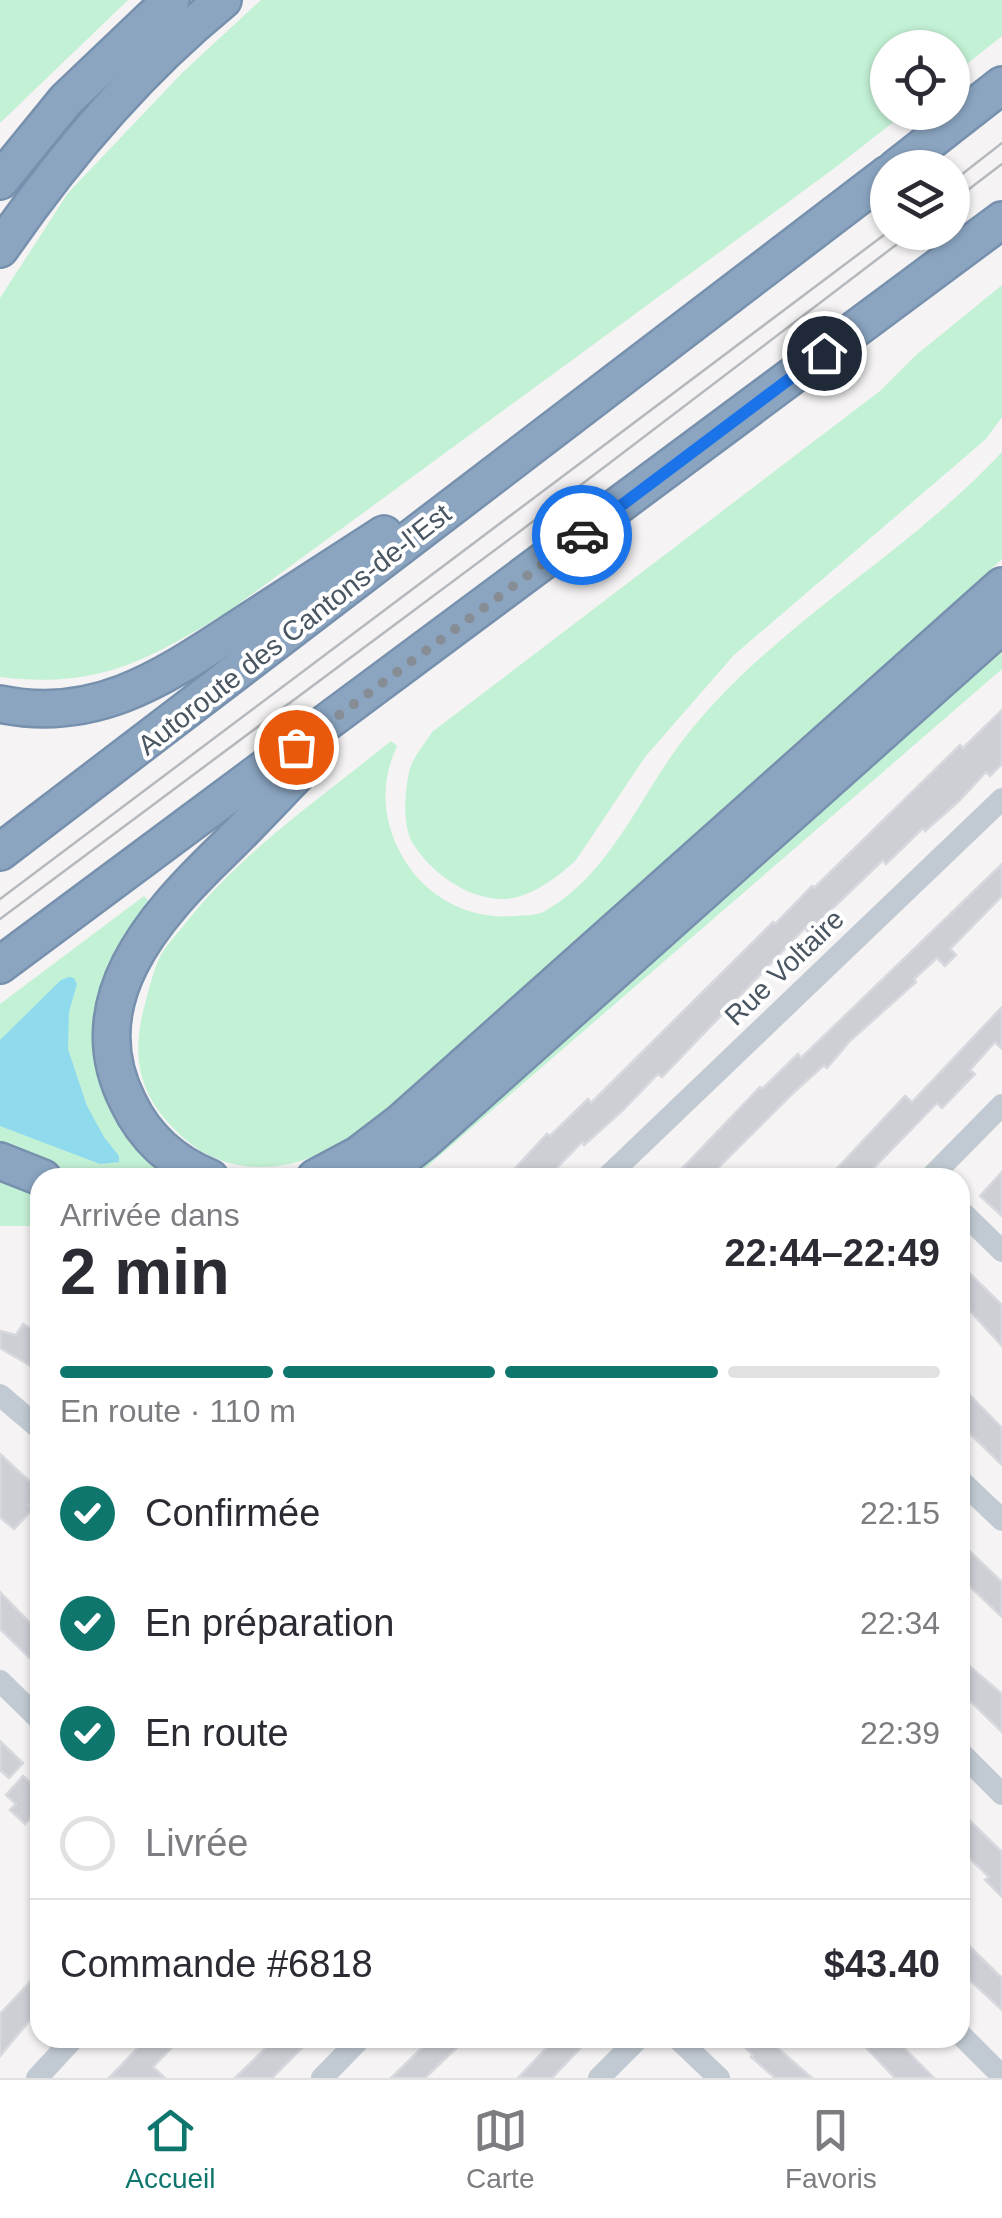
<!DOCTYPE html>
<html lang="fr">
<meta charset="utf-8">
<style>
body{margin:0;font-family:Helvetica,sans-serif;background:#f7f7f7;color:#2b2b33;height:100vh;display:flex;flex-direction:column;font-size:38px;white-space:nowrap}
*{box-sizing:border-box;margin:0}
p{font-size:32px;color:#7c7c81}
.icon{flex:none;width:55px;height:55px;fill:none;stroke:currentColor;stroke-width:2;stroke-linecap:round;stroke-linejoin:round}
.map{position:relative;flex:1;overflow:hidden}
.drawer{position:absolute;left:30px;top:1168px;width:940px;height:880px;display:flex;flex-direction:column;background:#fff;border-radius:30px;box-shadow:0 2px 8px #0004}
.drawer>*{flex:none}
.controls{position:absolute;left:870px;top:30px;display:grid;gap:20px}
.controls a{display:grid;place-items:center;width:100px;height:100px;border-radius:50%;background:#fff;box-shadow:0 2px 8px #0004;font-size:50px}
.pin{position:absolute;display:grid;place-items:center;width:85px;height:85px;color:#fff;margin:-42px;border:5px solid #fff;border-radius:50%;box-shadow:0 2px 10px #0007}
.courier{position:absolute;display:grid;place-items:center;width:100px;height:100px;margin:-50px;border:8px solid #1a73e8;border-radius:50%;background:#fff;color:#222;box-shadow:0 2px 12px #0007}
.summary em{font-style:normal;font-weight:800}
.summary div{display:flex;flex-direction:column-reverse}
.summary{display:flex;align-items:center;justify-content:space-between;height:170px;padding:0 30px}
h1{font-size:65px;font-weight:800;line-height:75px}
.bar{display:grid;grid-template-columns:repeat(4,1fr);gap:15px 10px;align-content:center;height:120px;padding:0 30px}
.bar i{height:12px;border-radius:8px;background:#e1e1e2}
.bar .active{background:#0f766e}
.bar p{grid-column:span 4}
.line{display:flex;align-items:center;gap:25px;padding:0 30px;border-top:2px solid #e1e1e2}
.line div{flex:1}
ol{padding:0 30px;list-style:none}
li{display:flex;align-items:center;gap:30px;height:110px}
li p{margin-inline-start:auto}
li .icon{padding:10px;border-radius:50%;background:#0f766e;color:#fff;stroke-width:4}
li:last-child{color:#7c7c81}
li i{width:55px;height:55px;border:5px solid #e1e1e2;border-radius:50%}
.tabs{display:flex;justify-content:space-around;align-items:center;height:140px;border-top:2px solid #e1e1e2;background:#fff;font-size:28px;color:#7c7c81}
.tabs a{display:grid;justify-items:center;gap:5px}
.tabs .active{color:#0f766e}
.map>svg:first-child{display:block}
.green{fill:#c3f1d5}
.water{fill:#90daee}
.building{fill:#cdcfd5;stroke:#d7d9de;stroke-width:2.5}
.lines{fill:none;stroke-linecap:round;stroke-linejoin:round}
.highway-casing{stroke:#7690ad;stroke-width:40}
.minor{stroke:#c1cad2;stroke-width:22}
.highway{stroke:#8ba5c1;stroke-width:35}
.tram{stroke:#b5b8bd;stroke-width:2.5}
.done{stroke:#868d94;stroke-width:10;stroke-dasharray:0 18}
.route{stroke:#1a73e8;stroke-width:12}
.labels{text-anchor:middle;stroke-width:8;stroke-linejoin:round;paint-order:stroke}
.street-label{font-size:28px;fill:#4a5661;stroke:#fff}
</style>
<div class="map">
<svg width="1002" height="2078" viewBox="0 0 1002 2078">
<rect width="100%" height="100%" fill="#f5f3f3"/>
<!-- green -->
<g class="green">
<polygon points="0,0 128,0 0,123"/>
<path d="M261,0H1002V36L953,75L952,48H888V112L905,113L836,167L229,611C148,660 99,689 0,677V298L68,193L182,73Z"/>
<path d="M1002,285V417L986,439L734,655L645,757L576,860C558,877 528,900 501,899C466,898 430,872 412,842C402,823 405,792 409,772C412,758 425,744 432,732L880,391L915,356Z"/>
<path d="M1002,452V559C837,713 670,866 498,1012C443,1059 385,1125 319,1154C276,1174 222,1172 186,1140C139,1099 129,1060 146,1000C150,986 154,968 161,955C167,944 177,934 185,924C241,852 321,798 391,741L397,746C380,783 382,818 401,854C423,896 468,920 514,916C523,915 535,916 543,912C604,879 634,810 672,755C759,632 901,561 1002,452Z"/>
<polygon points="1002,650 1002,669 415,1177 403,1178"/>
<polygon points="144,896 154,906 102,1031 179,1177 73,1177 0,1150 0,1004"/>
<polygon points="0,1174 40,1189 40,1244 33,1242 31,1226 0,1226"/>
</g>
<!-- water -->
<polygon class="water" points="69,977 74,978 77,984 69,1012 68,1049 87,1106 104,1137 119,1156 119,1162 100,1164 0,1126 0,1040 61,980"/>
<!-- building -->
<g class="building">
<polygon points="1002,710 1002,764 990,776 986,772 958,802 925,831 923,828 886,864 883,860 808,932 805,928 662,1077 658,1074 622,1111 584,1145 582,1142 547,1178 506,1178 547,1134 550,1136 588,1099 591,1103 773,922 775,924 812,886 814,888 960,745 963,748"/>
<polygon points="1002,864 1002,896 950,949 956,955 945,966 937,958 914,979 916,982 850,1041 827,1068 824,1065 790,1096 708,1178 673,1178 760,1087 762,1089 798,1054 801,1058"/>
<polygon points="1002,1007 1002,1049 995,1042 970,1070 975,1074 942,1108 937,1103 864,1178 828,1178 905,1096 912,1102"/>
<polygon points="1002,1172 1002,1216 980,1196"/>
<polygon points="960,1264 1002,1305 1002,1346 960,1300"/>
<polygon points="23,1324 40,1334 40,1361 36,1369 0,1348 0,1331 16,1335"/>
<polygon points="960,1385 1002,1428 1002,1465 960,1424"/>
<polygon points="0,1454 40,1491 29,1505 33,1509 14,1529 0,1517"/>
<polygon points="960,1542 1002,1582 1002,1617 960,1577"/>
<polygon points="0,1592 40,1633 40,1668 0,1629"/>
<polygon points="960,1658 1002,1694 1002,1732 960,1691"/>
<polygon points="0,1741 23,1763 9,1778 0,1770"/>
<polygon points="23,1776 40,1791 40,1808 25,1824 10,1810 16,1804 6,1795"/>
<polygon points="960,1811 1002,1852 1002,1897 985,1880 989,1877 960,1849"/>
<polygon points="960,1937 1002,1978 1002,2010 960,1971"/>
<polygon points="40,1971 40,2008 0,2056 0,2014"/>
<polygon points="147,2038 181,2038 153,2067 165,2078 109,2078"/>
<polygon points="276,2038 312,2038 272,2078 235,2078"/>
<polygon points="432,2038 467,2038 425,2078 391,2078"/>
<polygon points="556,2038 590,2038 552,2078 518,2078"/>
<polygon points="735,2038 766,2038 812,2078 775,2078 751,2057 753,2055"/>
<polygon points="857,2038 894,2038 934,2078 895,2078"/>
</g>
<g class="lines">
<defs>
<g id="highway">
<polyline points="896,168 1002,85"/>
<polyline points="0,181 66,100 171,0"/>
<path d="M0,249C64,156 135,72 223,0"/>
<path d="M0,704C100,725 169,673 248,622C294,592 339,563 384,534"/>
<polyline points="0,852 888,174"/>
<polyline points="0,965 1002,220"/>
<polyline points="0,1161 43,1178"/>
<path d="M210,1178C173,1163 145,1138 128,1102C77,1002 154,917 221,852C254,820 285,786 317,753"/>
<polyline points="315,1178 358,1155 400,1123 1002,586"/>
<polyline points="377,1178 424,1141 1002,625"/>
</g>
</defs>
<!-- highway casing -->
<use href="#highway" class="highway-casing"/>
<!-- minor -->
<g class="minor">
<polyline points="606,1178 1002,799"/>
<polyline points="930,1178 1002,1105"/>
<polyline points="960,1210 1002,1251"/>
<polyline points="0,1395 40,1429"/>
<polyline points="960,1480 1002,1520"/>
<polyline points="0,1681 40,1720"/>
<polyline points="960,1752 1002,1794"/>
<polyline points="960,2034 1002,2076"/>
<polyline points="677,2038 719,2078"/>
<polyline points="37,2078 74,2038"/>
<polyline points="322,2078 361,2038"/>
<polyline points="599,2078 639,2038"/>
</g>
<!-- highway -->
<use href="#highway" class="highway"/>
<!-- tram -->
<g class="tram">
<polyline points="952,182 1002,143"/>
<polyline points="952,202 1002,164"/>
<polyline points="0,899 888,232"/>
<polyline points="0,919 523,529 913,232"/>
</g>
</g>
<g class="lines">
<!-- done -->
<polyline class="done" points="296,747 582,535"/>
<!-- route -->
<polyline class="route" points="582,535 824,353"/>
</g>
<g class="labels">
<!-- street labels -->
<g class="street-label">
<text transform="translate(294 629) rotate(-38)" y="10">Autoroute des Cantons-de-l'Est</text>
<text transform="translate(784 967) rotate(-44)" y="10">Rue Voltaire</text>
</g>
</g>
</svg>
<div class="controls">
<a><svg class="icon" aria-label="locate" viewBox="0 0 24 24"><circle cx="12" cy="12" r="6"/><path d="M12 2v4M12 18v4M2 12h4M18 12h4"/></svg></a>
<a><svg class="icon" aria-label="layers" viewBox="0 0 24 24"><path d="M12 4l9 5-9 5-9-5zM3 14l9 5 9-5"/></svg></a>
</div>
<div class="pin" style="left:296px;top:747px;background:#ea580c"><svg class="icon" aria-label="bag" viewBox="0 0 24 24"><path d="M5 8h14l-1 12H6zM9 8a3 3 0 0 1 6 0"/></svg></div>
<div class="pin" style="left:824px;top:353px;background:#1f2937"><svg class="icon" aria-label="home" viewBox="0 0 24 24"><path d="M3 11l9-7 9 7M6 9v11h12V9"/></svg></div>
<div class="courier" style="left:582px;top:535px"><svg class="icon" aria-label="car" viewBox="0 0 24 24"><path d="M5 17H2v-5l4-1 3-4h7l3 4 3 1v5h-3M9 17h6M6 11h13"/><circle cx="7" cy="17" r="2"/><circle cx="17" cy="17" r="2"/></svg></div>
<section class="drawer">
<div class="summary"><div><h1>2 min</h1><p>Arrivée dans</p></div><em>22:44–22:49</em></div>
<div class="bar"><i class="active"></i><i class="active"></i><i class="active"></i><i></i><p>En route · 110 m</p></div>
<ol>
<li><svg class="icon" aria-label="check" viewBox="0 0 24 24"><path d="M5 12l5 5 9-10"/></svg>Confirmée<p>22:15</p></li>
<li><svg class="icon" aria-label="check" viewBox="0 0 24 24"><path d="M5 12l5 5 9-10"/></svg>En préparation<p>22:34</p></li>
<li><svg class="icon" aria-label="check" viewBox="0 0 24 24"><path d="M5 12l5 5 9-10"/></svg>En route<p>22:39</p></li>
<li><i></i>Livrée</li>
</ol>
<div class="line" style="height:130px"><div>Commande #6818</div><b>$43.40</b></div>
</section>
</div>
<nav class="tabs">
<a class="active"><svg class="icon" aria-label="home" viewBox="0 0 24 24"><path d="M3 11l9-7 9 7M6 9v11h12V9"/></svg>Accueil</a>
<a><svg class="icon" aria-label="map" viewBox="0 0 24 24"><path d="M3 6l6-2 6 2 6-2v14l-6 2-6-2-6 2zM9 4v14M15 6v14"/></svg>Carte</a>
<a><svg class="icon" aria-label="saved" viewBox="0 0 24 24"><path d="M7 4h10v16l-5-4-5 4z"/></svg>Favoris</a>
</nav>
